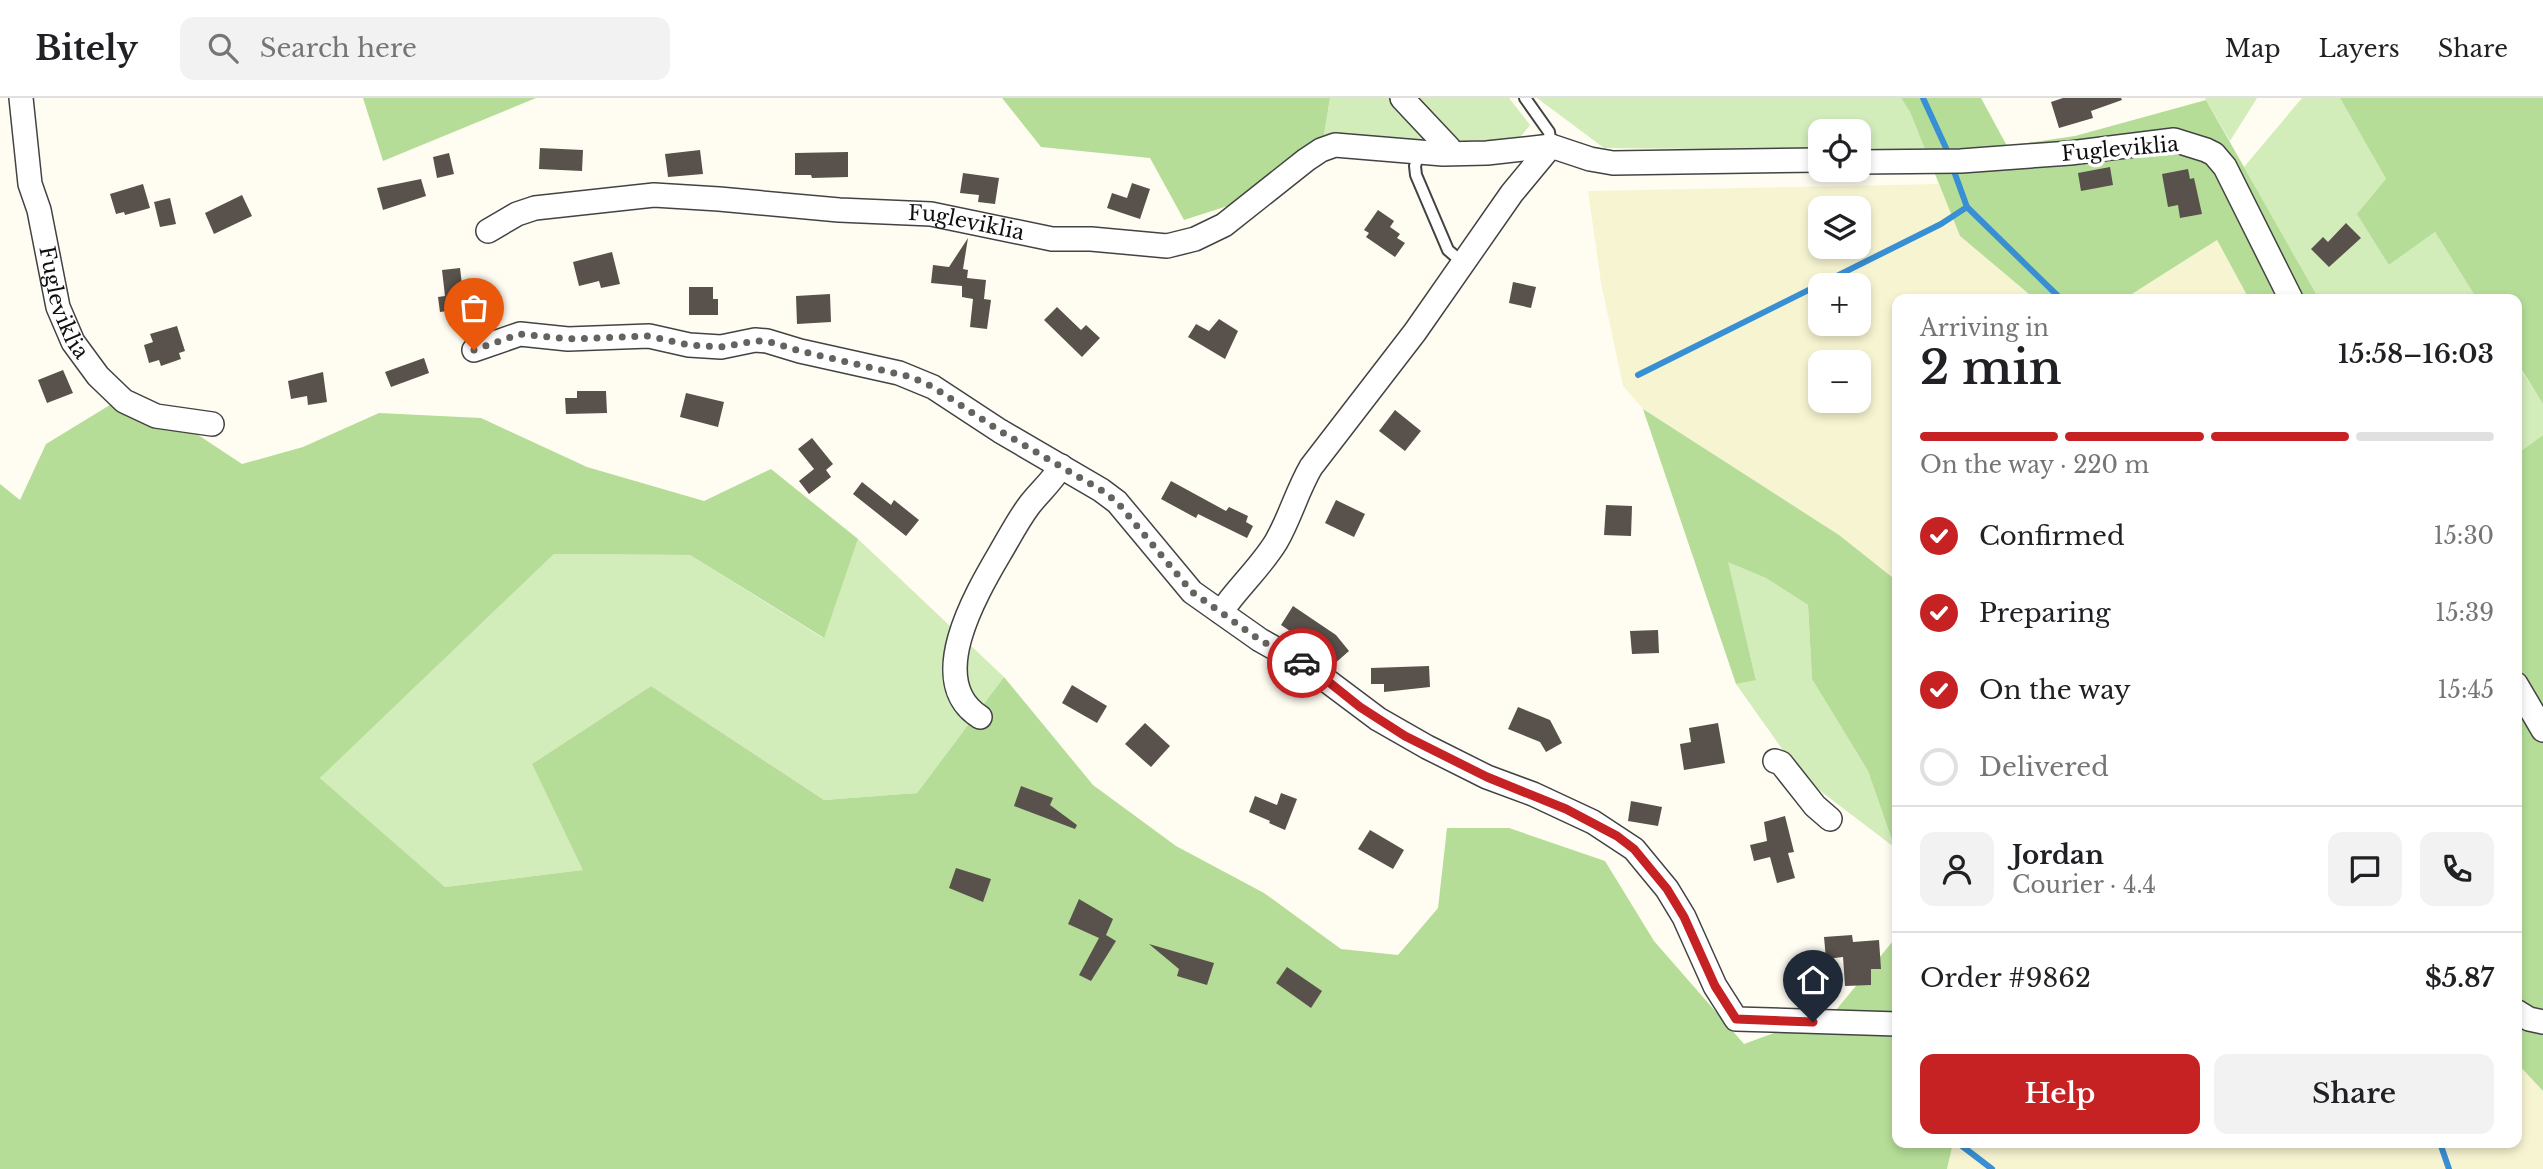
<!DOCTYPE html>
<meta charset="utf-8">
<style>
body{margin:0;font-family:"Libre Baskerville",serif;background:#f2f2f2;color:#202124;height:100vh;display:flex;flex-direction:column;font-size:26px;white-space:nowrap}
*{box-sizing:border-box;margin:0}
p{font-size:23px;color:#757577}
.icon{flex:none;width:38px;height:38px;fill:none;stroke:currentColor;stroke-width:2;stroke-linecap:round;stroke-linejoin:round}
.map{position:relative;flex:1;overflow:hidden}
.drawer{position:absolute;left:1892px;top:196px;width:630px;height:854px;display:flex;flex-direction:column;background:#fff;border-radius:14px;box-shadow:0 4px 10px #0003}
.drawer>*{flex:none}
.tools{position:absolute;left:1808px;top:21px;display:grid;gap:14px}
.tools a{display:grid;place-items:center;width:63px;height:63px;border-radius:14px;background:#fff;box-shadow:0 4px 10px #0003;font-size:35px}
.pin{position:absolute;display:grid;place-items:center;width:60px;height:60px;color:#fff;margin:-72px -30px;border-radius:50% 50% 50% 0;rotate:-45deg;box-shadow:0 0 7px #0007}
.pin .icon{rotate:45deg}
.courier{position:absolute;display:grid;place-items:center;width:70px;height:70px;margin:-35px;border:5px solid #c62123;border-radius:50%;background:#fff;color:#222;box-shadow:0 2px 9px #0007}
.summary em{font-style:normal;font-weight:600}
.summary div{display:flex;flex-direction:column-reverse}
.summary{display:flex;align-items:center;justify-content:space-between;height:119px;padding:0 28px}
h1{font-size:46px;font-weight:600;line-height:52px}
.bar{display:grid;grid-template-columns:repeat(4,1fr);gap:10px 7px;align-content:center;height:84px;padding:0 28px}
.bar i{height:9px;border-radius:5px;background:#e0e0e0}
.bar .active{background:#c62123}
.bar p{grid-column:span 4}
.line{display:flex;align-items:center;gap:18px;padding:0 28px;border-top:2px solid #e0e0e0}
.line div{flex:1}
.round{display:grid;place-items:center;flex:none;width:74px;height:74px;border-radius:14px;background:#f2f2f2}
ol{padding:0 28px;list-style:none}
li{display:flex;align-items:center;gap:21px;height:77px}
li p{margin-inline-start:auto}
li .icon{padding:7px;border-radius:50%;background:#c62123;color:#fff;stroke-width:4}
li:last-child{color:#757577}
li i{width:38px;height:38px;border:4px solid #e0e0e0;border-radius:50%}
.action{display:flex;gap:14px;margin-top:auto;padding:14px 28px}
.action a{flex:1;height:80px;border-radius:14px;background:#c62123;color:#fff;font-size:28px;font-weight:600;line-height:80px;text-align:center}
.action a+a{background:#f2f2f2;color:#202124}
header{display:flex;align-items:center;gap:42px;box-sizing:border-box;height:98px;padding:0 35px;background:#fff;border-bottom:2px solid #e0e0e0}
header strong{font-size:33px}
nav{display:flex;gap:38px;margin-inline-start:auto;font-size:24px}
.search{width:490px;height:63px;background:#f2f2f2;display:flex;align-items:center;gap:18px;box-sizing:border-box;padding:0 24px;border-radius:14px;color:#757577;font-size:26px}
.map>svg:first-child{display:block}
.farmland{fill:#f7f5d1;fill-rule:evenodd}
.green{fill:#d2ecba}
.forest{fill:#b5dd98}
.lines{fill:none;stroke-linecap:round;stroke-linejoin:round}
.stream{stroke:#398fd3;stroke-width:6}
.building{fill:#59514b}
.service-casing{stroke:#434343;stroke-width:14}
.minor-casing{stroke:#434343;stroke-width:26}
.service{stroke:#fff;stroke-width:10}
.minor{stroke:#fff;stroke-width:23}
.done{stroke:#64635f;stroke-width:7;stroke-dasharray:0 12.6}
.route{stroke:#c62123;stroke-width:9}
.labels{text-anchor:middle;stroke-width:7;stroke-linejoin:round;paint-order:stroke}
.street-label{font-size:21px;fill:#101010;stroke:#fff}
</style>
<header>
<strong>Bitely</strong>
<div class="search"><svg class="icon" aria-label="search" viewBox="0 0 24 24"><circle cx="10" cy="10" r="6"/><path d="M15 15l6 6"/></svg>Search here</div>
<nav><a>Map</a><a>Layers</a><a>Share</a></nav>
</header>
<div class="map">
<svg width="2543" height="1071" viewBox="0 0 2543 1071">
<rect width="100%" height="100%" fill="#fffdf2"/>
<!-- farmland -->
<g class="farmland">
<path d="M1939,86L1960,138L2035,201H1897V483L1839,437L1643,311L1623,288L1601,185L1588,93ZM1820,110H1858V149H1820ZM1820,187H1858V226H1820ZM1820,264H1858V303H1820Z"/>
<polygon points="2217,142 2249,201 2124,201"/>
<polygon points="2517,965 2543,993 2543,1071 1947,1071 1953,1045 2516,1045"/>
</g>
<!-- green -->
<g class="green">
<polygon points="1330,0 1509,0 1530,27 1514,47 1397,43 1324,37"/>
<polygon points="1537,0 1901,0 1910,14 1926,53 1859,53 1858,33 1820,33 1820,52 1604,50"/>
<polygon points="2205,0 2257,0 2230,43"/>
<polygon points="2302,0 2340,0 2386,81 2389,167 2435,134 2477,201 2319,201 2244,69"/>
<polygon points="2516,264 2543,306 2543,337 2517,357"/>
<polygon points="858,441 1004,579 917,695 824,702 651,588 532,666 584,772 445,789 320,680 554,456 690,457 823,540"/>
<polygon points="1727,463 1766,480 1808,507 1812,581 1868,673 1894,749 1802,679 1736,586 1756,581"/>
</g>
<!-- forest -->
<g class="forest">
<polygon points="363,0 536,0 383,63"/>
<polygon points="1002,0 1330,0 1324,37 1243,103 1184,122 1150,60 1041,49"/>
<polygon points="1901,0 1981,0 2007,48 2075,38 2206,2 2319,201 2249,201 2217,142 2124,201 2035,201 1960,138 1910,14"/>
<polygon points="2340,0 2543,0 2543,306 2517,264 2516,201 2477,201 2435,134 2389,167 2357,116 2386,81"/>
<polygon points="123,299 177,323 242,366 303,349 379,315 481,320 587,369 704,403 771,371 858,441 824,540 690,457 554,456 320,680 445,789 583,772 532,666 651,588 824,702 917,695 1004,579 1093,687 1176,748 1264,795 1341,851 1398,857 1438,810 1447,730 1509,730 1605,763 1654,843 1744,946 1836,912 1893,843 1897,825 1897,1045 1953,1045 1947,1071 0,1071 0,386 20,402 46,346"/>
<polygon points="1643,311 1839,437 1897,483 1897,757 1868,673 1812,581 1808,507 1766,480 1728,464 1756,582 1736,586"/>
<polygon points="2543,337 2543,993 2517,965 2516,357"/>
</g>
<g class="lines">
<!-- stream -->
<g class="stream">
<polyline points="1923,0 1946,50"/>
<polyline points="1955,76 1967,109 2061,201"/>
<polyline points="1638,277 1941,126 1967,109"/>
<polyline points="2440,1045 2449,1071"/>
<polyline points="1962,1048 1992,1071"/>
</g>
</g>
<!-- building -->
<g class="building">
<polygon points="2063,0 2121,0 2122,2 2091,13 2093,20 2059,30 2051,4"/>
<polygon points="540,50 583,52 582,73 539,71"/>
<polygon points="700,52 703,76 668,79 665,56"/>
<polygon points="848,54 848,79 812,80 811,77 795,77 795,55"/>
<polygon points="449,55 454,76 437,80 433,59"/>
<polygon points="2110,69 2113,87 2081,93 2078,75"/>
<polygon points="2188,71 2190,81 2194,80 2202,116 2180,120 2178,107 2168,109 2162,76"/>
<polygon points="963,75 999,80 995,106 978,104 979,97 960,95"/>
<polygon points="421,81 426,98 383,112 377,90"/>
<polygon points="1132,85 1150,91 1140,121 1107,110 1112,95 1127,100"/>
<polygon points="143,86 150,110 125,117 124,114 116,116 110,96"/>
<polygon points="242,97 252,118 214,136 205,115"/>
<polygon points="170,100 176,126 160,129 154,104"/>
<polygon points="1378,112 1394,123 1390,129 1400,136 1397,140 1405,145 1395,159 1366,139 1369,135 1364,132"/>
<polygon points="2346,125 2361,140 2329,169 2311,151 2323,139 2328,144"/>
<polygon points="968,140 963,171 968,172 967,180 986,182 984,201 991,202 987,231 970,229 973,201 962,199 962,188 931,185 933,167 949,169"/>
<polygon points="612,154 620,186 601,190 599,183 579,188 573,164"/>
<polygon points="460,170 463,195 469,195 471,210 440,214 438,199 445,198 442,172"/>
<polygon points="1513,184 1536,189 1531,210 1509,205"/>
<polygon points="689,189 713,189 713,201 718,201 718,217 689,217"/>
<polygon points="830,196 831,224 797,226 796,198"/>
<polygon points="1057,209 1081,232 1086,227 1100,240 1082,259 1044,222"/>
<polygon points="1219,221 1238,233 1225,261 1188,239 1196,226 1209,233"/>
<polygon points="177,228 185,253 179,255 181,261 161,268 159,262 149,265 144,247 153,244 150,236"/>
<polygon points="424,260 429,275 391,289 385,274"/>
<polygon points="63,272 73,295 47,305 38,282"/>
<polygon points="323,274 327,304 308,307 307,298 291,301 288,283"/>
<polygon points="577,293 606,293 607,315 566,316 565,300 577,300"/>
<polygon points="686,295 724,304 718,329 680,319"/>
<polygon points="1395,312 1421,333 1405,353 1379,333"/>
<polygon points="812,340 833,366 826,372 831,379 809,396 799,383 814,371 798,351"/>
<polygon points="1171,383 1226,413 1229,409 1248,418 1246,424 1253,428 1247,440 1198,416 1196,420 1161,401"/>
<polygon points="862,384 891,407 894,402 919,422 906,438 853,396"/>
<polygon points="1336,402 1365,416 1354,439 1325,425"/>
<polygon points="1606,407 1632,408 1631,438 1604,437"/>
<polygon points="1293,508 1336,537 1349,553 1333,567 1320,553 1281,527"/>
<polygon points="1658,532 1659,555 1632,556 1630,533"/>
<polygon points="1429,568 1430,589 1384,594 1384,586 1371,586 1371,570"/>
<polygon points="1072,587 1107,608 1097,625 1062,605"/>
<polygon points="1518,609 1550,622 1562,645 1546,654 1540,644 1508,631"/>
<polygon points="1145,625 1170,648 1151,669 1125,646"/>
<polygon points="1718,625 1725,665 1684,672 1680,646 1691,644 1689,630"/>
<polygon points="1021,688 1053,700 1050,707 1077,727 1075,731 1014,708"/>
<polygon points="1281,695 1297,701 1285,732 1269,725 1270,723 1249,714 1255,698 1277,707"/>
<polygon points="1631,703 1662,709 1658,728 1628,723"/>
<polygon points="1785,718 1794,754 1788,755 1795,780 1777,785 1770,759 1754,763 1750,747 1767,743 1764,724"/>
<polygon points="1370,732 1404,752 1393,771 1358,751"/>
<polygon points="956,770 991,781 983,804 949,790"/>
<polygon points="1079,801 1113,821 1106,837 1116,843 1091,883 1079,877 1099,840 1068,826"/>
<polygon points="1852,837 1853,844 1879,842 1881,871 1871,871 1871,887 1845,888 1843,859 1826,861 1824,839"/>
<polygon points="1149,846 1214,865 1207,887 1177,878 1179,871"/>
<polygon points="1287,869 1322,893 1311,910 1276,885"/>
</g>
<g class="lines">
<defs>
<g id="service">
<polyline points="1525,0 1549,34 1551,48"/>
<polyline points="1419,55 1415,68 1416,77 1448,152 1463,165"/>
</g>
<g id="minor">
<path id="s1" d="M21,0L30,86L39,112L58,209L73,244L98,278L124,303L156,318L212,326"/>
<polyline points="1402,0 1449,50 1450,55"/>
<polyline points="1858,64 1961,63 2070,55 2174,42 2206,52 2214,56 2225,69 2291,201"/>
<path id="s2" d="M488,133L517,116L535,110L654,97L719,101L839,112L931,116L1052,141H1091L1167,148L1195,141L1224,127L1306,62L1321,52L1335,47L1443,56L1487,55L1551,48L1590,61L1613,65L1820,62"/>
<polyline points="474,252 520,236 568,241 649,238 689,247 721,249 755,242 767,243 800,253 899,275 933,289 1000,333 1101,392 1117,404 1192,494 1260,542 1310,570 1378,621 1427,649 1487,679 1533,696 1593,724 1634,751 1667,791 1684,819 1715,888 1736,921 1897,926"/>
<path d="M1221,514C1238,489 1260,470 1276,444C1290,420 1297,393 1311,369L1415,234L1512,95L1551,48"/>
<polyline points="2516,586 2543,632"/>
<path d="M980,619C924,584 976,496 1000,455C1009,440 1017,424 1028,409C1038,395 1053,383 1061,368"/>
<polyline points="1775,663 1781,665 1815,708 1830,721"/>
<polyline points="2516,913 2529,921 2543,924"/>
</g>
</defs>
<!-- service casing -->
<use href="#service" class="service-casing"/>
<!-- minor casing -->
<use href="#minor" class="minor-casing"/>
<!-- service -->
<use href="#service" class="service"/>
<!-- minor -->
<use href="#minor" class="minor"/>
</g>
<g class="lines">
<!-- done -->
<polyline class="done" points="474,252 520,236 568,241 649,238 689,247 721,249 755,243 767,243 800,253 911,279 933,289 1000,333 1101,392 1117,404 1192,494 1260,542 1302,565"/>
<!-- route -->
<polyline class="route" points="1302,565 1325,581 1360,609 1405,638 1487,679 1566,711 1617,738 1634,751 1667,791 1684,819 1715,888 1736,921 1813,924"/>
</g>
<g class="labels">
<!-- street labels -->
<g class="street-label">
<text transform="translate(2120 51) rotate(-5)" y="7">Fugleviklia</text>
<text dy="7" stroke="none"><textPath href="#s2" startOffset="486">Fugleviklia</textPath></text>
<text dy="7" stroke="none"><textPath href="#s1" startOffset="210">Fugleviklia</textPath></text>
</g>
</g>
</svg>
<div class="tools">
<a><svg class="icon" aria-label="locate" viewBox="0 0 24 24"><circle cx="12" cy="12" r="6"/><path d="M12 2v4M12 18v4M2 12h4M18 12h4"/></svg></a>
<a><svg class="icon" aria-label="layers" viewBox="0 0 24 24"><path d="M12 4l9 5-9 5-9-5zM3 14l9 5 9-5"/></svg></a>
<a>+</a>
<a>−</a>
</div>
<div class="pin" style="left:474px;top:252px;background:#ea580c"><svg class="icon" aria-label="bag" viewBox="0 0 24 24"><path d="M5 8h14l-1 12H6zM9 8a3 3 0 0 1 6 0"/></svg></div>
<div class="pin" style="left:1813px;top:924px;background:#1f2937"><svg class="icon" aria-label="home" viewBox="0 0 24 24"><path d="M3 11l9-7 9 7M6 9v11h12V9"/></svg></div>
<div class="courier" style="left:1302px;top:565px"><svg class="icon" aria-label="car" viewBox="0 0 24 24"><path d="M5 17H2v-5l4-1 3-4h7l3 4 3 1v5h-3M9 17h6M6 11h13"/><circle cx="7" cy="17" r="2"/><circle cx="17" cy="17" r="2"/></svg></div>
<section class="drawer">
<div class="summary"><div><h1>2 min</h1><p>Arriving in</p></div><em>15:58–16:03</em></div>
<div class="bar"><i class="active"></i><i class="active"></i><i class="active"></i><i></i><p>On the way · 220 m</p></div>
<ol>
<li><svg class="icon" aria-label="check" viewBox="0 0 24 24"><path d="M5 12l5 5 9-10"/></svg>Confirmed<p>15:30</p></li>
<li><svg class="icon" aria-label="check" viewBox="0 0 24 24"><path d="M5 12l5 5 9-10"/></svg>Preparing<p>15:39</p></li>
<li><svg class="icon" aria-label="check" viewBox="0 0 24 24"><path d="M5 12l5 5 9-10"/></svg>On the way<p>15:45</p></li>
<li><i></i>Delivered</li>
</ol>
<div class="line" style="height:126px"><a class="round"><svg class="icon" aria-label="person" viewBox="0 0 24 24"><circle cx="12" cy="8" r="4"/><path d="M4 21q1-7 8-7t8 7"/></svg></a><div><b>Jordan</b><p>Courier · 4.4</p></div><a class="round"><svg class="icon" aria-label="chat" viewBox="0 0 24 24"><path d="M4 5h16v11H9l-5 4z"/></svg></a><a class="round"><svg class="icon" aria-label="phone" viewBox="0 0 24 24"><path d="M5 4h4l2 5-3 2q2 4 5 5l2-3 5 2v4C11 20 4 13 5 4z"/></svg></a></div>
<div class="line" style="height:91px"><div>Order #9862</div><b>$5.87</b></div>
<div class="action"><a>Help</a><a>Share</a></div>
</section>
</div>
